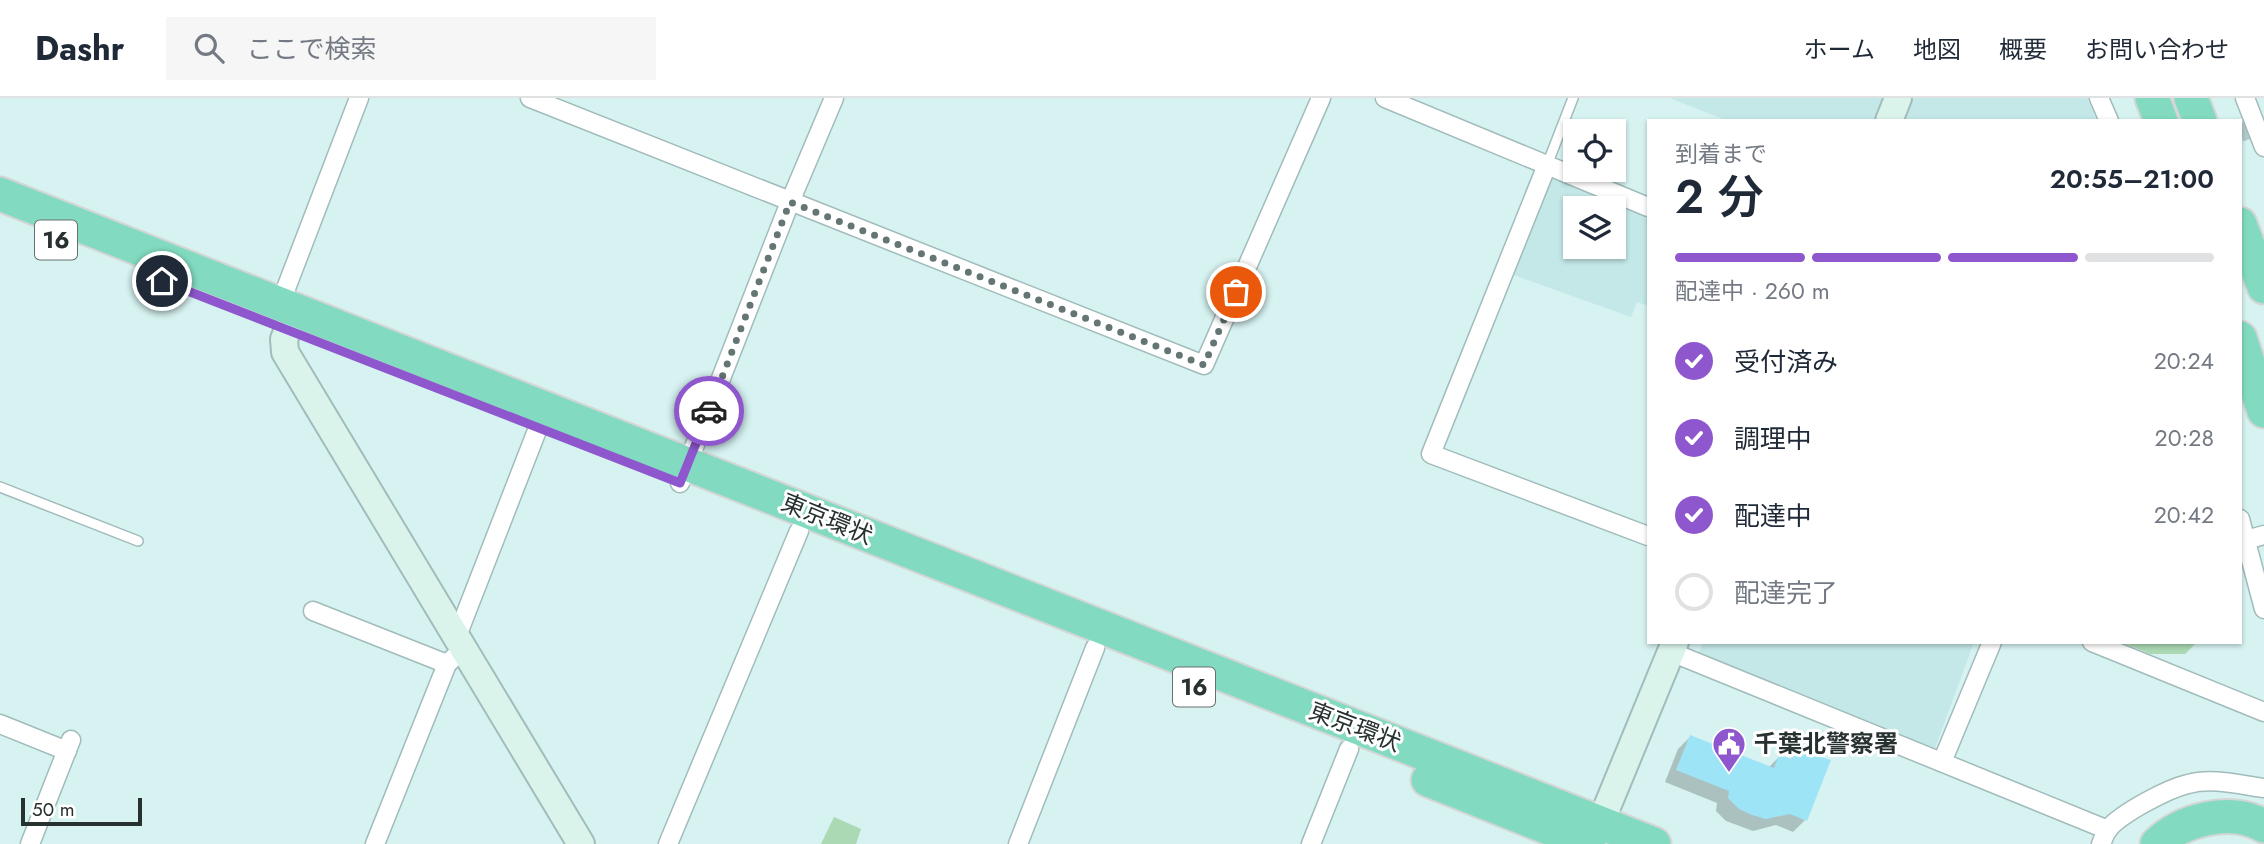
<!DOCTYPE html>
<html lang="ja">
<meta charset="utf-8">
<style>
body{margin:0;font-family:Jost,"Noto Sans JP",sans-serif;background:#f6f6f7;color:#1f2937;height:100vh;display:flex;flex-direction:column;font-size:26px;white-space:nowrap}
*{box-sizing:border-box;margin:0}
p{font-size:23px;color:#747a83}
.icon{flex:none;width:38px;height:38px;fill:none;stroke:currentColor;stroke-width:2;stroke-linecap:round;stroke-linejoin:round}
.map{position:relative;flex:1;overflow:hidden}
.drawer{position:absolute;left:1647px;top:21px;width:595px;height:525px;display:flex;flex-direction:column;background:#fff;border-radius:0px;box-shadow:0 2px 5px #0004}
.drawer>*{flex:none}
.fabs{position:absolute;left:1563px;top:21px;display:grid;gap:14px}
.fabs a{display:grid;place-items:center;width:63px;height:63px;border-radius:0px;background:#fff;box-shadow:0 2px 5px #0004;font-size:35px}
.scale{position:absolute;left:21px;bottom:18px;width:121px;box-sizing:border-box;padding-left:7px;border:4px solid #263130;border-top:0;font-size:19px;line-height:24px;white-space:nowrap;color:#263130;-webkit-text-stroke:5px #fff;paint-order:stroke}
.pin{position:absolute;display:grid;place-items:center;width:60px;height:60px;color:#fff;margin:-30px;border:4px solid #fff;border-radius:50%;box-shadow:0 2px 7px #0007}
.courier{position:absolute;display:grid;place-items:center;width:70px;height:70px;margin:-35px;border:5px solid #8f57ce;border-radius:50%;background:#fff;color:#222;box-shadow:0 2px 9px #0007}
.head em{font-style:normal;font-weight:600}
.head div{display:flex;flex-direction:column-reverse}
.head{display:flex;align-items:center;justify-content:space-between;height:119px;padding:0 28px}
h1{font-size:46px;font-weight:600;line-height:52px}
.bar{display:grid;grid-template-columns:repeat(4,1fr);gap:10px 7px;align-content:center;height:84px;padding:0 28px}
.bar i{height:9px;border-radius:5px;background:#e0e1e3}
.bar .current{background:#8f57ce}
.bar p{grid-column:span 4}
ol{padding:0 28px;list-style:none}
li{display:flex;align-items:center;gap:21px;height:77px}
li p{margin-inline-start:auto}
li .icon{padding:7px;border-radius:50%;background:#8f57ce;color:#fff;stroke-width:4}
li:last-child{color:#747a83}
li i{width:38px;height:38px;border:4px solid #e0e1e3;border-radius:50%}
header{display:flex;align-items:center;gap:42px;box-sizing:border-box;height:98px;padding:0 35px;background:#fff;border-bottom:2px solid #e0e1e3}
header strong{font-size:33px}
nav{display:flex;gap:38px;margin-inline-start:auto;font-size:24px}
.search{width:490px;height:63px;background:#f6f6f7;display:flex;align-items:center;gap:18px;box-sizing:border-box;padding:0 24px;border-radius:0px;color:#747a83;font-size:26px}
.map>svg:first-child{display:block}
.built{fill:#c3e8e7;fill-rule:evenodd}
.green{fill:#aad9b3}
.shadow{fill:#0003}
.building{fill:#9ee4f7}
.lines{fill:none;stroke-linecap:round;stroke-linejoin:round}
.street-tunnel{stroke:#b3cbca;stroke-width:18;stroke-dasharray:18 9;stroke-linecap:butt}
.lane-casing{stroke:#a1bcbb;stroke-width:12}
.street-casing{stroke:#a1bcbb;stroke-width:21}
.secondary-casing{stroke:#a1bcbb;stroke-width:30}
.highway-casing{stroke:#d4d6d6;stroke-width:37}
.lane{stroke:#fff;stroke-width:9}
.street{stroke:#fff;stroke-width:18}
.secondary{stroke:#daf4ec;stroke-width:26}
.highway{stroke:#82dbc0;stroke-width:33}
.done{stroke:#647574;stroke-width:7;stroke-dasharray:0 12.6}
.route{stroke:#8f57ce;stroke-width:9}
.labels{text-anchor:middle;stroke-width:6;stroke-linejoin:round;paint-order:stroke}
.shield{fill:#fff;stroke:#676f6e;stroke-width:2}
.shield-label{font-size:23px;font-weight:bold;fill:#263130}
.street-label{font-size:24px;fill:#263130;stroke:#fff}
.poi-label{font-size:24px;font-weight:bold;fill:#263130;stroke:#fff;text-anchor:start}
</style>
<header>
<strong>Dashr</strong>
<div class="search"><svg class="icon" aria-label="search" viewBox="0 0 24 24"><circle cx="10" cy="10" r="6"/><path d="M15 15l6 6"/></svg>ここで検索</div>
<nav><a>ホーム</a><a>地図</a><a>概要</a><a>お問い合わせ</a></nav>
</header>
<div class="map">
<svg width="2264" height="746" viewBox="0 0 2264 746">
<rect width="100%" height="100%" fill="#d6f2f1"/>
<!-- built -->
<g class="built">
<polygon points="1670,0 1887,0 1878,23 1728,23"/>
<polygon points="1906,0 2087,0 2097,23 1897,23"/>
<path d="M1550,76L1648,117V208L1637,204L1631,219L1511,176ZM1575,110H1614V149H1575Z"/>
<polygon points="1703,544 1974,544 1934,653 1698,557"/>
</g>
<!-- green -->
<g class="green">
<polygon points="2121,544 2197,544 2185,556 2150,556"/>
<polygon points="834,719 861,731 856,746 821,746"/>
</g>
<!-- shadow -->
<polygon class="shadow" points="1690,639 1768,670 1779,659 1790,662 1799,653 1805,722 1793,734 1776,727 1753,733 1726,723 1716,713 1717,705 1665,684 1678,651"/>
<!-- building -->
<polygon class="building" points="1690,637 1774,670 1779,657 1792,661 1798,651 1831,662 1807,723 1790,716 1766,721 1752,717 1739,711 1728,700 1729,693 1676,672"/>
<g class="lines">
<!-- street-tunnel -->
<polyline class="street-tunnel" points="2240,35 2256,29"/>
<defs>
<g id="lane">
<polyline points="1547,67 1573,0"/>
<polyline points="0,389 138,443"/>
</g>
<g id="street">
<polyline points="530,0 1204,267 1321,0"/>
<polyline points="1385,0 1648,109"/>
<polyline points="2099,0 2109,23"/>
<polyline points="2245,0 2264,49"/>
<polyline points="1547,67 1431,356 1648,438"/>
<polyline points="280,206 359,0"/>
<polyline points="680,385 790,104 834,0"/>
<polyline points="2240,421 2264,511"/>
<polyline points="2246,442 2264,437"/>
<polyline points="313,513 447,566"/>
<polyline points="457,538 538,330"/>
<polyline points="2092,544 2264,614"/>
<polyline points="1671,554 2108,732"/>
<polyline points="0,626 67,653"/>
<polyline points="1942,664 1992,544"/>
<polyline points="30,746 71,642"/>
<polyline points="375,746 447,566 464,550"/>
<polyline points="668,746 799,433"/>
<polyline points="1018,746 1095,550"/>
<polyline points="1311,746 1349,651"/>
<path d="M2101,746C2103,742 2105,735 2108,731C2122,715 2167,691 2188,686C2213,679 2240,687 2264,690"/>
</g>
<g id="secondary">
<polyline points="1889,23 1898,0"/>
<polyline points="288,232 284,241 285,254 581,746"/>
<polyline points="1593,743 1675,544"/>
</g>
<g id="highway">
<polyline points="2152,0 2161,23"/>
<polyline points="2191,0 2200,23"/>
<polyline points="0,96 1654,746"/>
<polyline points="2240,126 2264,189"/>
<polyline points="2240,240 2264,313"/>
<polyline points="1428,682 1589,746"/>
<path d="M2157,746C2183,721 2231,709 2264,728"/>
</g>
</defs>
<!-- lane casing -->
<use href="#lane" class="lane-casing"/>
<!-- street casing -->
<use href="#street" class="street-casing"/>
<!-- secondary casing -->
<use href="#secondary" class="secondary-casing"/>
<!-- highway casing -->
<use href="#highway" class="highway-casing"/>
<!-- lane -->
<use href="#lane" class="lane"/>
<!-- street -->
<use href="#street" class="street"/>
<!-- secondary -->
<use href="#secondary" class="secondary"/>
<!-- highway -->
<use href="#highway" class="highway"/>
</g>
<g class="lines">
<!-- done -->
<polyline class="done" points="709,313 790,104 1204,267 1236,194"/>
<!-- route -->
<polyline class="route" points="162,183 680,385 709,313"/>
</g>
<!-- icons -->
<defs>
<symbol id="civic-pin" viewBox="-11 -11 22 30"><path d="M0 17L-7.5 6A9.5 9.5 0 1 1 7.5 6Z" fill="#8f57ce" stroke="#fff"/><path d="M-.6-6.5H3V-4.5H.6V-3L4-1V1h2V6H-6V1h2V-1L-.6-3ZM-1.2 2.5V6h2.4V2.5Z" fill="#fff"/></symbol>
</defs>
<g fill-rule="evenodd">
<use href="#civic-pin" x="1710" y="627" width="38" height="52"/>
</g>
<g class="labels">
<!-- shield labels -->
<g class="shield">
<rect x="35" y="122.5" width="42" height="39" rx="5"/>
<rect x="1173" y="569.5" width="42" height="39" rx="5"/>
</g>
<g class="shield-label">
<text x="56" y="150">16</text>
<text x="1194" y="597">16</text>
</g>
<!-- street labels -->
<g class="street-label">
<text transform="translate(827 421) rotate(22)" y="8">東京環状</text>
<text transform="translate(1355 629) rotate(21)" y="8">東京環状</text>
</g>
<!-- poi labels -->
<g class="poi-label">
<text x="1754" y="654">千葉北警察署</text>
</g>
</g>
</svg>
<div class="fabs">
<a><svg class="icon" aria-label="locate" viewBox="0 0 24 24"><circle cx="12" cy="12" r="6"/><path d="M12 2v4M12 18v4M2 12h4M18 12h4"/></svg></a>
<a><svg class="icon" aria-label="layers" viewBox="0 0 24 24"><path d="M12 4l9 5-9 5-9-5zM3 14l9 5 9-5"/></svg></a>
</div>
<div class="scale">50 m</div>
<div class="pin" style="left:1236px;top:194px;background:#ea580c"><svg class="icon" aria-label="bag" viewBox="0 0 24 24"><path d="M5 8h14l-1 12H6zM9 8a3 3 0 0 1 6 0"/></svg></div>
<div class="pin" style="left:162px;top:183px;background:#1f2937"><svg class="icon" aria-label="home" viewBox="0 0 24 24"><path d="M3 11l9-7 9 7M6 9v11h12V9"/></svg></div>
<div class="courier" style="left:709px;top:313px"><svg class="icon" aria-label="car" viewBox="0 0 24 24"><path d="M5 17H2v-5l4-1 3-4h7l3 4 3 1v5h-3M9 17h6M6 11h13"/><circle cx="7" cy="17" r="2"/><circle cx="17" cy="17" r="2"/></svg></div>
<section class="drawer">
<div class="head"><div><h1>2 分</h1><p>到着まで</p></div><em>20:55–21:00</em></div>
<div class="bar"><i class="current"></i><i class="current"></i><i class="current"></i><i></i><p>配達中 · 260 m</p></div>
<ol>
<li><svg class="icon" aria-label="check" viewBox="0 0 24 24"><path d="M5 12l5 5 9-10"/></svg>受付済み<p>20:24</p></li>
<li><svg class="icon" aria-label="check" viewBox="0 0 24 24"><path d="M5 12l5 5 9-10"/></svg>調理中<p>20:28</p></li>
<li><svg class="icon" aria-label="check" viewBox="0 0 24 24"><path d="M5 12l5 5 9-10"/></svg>配達中<p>20:42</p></li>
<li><i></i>配達完了</li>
</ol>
</section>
</div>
